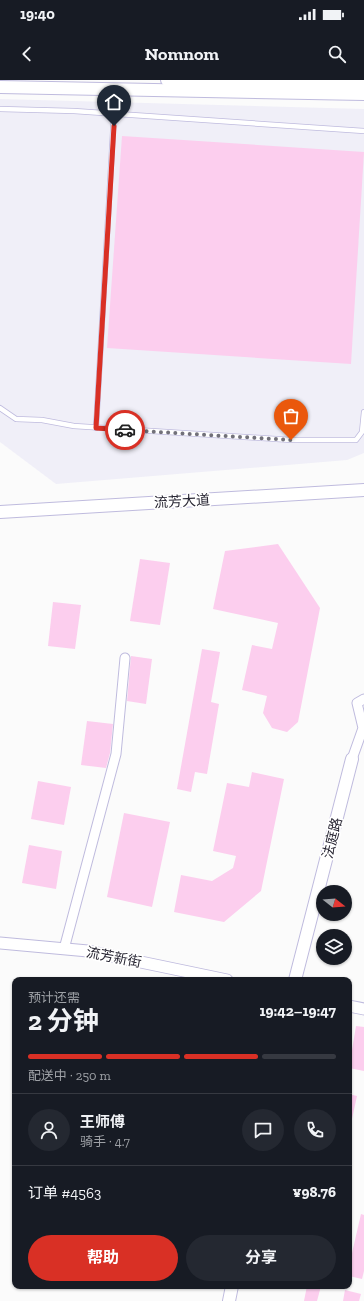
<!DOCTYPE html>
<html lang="zh">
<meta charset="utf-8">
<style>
body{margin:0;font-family:"Zilla Slab","Noto Sans SC",serif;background:#242831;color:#f1f3f6;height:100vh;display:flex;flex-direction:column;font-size:15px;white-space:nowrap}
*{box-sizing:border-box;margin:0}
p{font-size:13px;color:#9ea1a6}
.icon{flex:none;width:22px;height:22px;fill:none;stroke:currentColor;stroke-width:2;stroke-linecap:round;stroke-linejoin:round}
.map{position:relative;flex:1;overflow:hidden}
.panel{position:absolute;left:12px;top:897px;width:340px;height:312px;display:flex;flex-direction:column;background:#171b24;border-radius:8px;box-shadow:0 1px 3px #0004}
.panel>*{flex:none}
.needle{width:26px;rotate:107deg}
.controls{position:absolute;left:316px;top:805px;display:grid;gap:8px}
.controls a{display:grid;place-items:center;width:36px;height:36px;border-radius:50%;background:#171b24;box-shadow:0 1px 3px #0004;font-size:20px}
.pin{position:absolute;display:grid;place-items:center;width:34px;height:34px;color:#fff;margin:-41px -17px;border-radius:50% 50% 50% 0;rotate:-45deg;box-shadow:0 0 4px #0007}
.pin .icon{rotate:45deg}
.courier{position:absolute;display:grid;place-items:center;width:40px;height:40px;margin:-20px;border:3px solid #d93025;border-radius:50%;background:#fff;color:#222;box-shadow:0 1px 5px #0007}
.overview em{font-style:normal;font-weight:700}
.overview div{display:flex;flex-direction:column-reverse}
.overview{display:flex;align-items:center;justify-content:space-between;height:68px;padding:0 16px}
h1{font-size:26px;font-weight:700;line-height:30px}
.bar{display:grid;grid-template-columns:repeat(4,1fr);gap:6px 4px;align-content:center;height:48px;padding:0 16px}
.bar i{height:5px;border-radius:3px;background:#363941}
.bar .selected{background:#d93025}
.bar p{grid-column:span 4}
.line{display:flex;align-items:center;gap:10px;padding:0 16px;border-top:1px solid #363941}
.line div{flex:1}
.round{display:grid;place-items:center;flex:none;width:42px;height:42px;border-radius:21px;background:#242831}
.primary-button{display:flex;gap:8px;margin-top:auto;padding:8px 16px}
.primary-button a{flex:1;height:46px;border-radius:24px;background:#d93025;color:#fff;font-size:16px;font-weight:700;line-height:46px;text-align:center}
.primary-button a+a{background:#242831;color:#f1f3f6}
.status{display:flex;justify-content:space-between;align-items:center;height:28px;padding:0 20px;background:#171b24;direction:ltr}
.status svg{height:11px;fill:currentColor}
header{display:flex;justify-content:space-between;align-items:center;height:52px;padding:0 16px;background:#171b24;font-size:18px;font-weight:700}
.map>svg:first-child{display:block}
.built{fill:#f0eff8}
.building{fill:#fcceee}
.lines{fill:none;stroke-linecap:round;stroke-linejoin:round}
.service-casing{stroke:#bfbbde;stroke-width:6}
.minor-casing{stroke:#bfbbde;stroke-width:11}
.tertiary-casing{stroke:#bfbbde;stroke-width:13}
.secondary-casing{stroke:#bfbbde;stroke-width:14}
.service{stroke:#fff;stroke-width:4.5}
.minor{stroke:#fff;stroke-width:9}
.tertiary{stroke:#fff;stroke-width:11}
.secondary{stroke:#fff;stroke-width:12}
.done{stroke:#72717a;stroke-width:4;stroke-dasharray:0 7.2}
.route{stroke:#d93025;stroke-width:5}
.labels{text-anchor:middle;stroke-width:3.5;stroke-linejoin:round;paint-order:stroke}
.street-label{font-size:14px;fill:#292734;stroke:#fff}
</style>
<div class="status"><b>19:40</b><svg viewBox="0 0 49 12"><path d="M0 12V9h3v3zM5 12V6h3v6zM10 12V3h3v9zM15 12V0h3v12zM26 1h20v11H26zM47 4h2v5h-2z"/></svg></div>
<header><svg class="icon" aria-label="back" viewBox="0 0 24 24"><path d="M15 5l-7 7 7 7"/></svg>Nomnom<svg class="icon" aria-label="search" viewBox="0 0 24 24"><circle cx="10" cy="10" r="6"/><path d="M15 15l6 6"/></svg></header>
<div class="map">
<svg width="364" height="1221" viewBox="0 0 364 1221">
<rect width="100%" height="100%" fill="#fbfbfb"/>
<!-- built -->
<polygon class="built" points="0,19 364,29 364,373 347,380 56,404 0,362"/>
<!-- building -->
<g class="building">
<polygon points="122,56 364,72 351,284 107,268"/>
<polygon points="278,464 320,528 298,642 287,652 272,648 263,633 267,616 242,610 252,565 272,569 278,543 213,529 225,471"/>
<polygon points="140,479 170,483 160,545 130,541"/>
<polygon points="53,522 81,525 75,569 48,566"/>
<polygon points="202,569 220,572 211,622 219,624 207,694 195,692 191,712 177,709"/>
<polygon points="131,576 152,579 146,624 127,621"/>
<polygon points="87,641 113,644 110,673 106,688 81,685"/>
<polygon points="252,692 284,699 261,811 224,842 174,832 181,795 212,801 233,788 236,776 213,771 227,703 249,707"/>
<polygon points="38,701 71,707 64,745 31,739"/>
<polygon points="124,733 170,742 152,827 107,817"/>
<polygon points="29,765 62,771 56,809 22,803"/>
<polygon points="356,946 364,947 364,991 349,988"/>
<polygon points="349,1014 357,1016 352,1039 349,1039"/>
<polygon points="361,1134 364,1135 364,1191 362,1199 349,1196 349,1186"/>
<polygon points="307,1206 321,1206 317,1221 304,1221"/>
<polygon points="345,1210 361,1214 359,1221 343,1221"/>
</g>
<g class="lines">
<defs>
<g id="service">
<polyline points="0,29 74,31 364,51"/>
<polyline points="0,328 16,339 42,340 74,346 291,360 356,360 362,352 364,332"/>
<polyline points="96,348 114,34"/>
</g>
<g id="minor">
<polyline points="352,679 363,648 357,623 364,619"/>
<polyline points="64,869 116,674 125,578"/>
</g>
<g id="tertiary">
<polyline points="0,863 88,871 227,900"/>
<polyline points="349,926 364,929"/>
</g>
<g id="secondary">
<polyline points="167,0 364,3"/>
<polyline points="0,7 364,14"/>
<polyline points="0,432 364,410"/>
<polyline points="295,900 352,679"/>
<polyline points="229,1221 232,1206"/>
</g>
</defs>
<!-- service casing -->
<use href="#service" class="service-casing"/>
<!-- minor casing -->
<use href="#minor" class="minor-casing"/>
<!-- tertiary casing -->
<use href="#tertiary" class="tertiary-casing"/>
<!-- secondary casing -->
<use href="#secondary" class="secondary-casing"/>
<!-- service -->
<use href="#service" class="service"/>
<!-- minor -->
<use href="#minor" class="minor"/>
<!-- tertiary -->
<use href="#tertiary" class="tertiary"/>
<!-- secondary -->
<use href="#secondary" class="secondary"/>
</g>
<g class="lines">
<!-- done -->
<polyline class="done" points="125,350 291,360"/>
<!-- route -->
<polyline class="route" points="114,46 96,348 125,350"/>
</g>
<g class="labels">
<!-- street labels -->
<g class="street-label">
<text transform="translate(182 421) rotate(-3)" y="5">流芳大道</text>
<text transform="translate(332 758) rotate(-76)" y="5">法庭路</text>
<text transform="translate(114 877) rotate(11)" y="5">流芳新街</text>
</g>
</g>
</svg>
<div class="controls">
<a><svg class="needle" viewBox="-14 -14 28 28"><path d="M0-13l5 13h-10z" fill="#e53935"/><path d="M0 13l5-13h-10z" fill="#9ea1a6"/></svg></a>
<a><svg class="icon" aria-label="layers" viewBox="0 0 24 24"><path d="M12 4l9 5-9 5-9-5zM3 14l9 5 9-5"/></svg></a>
</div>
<div class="pin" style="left:291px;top:360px;background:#ea580c"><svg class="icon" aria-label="bag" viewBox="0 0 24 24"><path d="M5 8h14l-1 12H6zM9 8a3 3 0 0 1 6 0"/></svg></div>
<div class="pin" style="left:114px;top:46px;background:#1f2937"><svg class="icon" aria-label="home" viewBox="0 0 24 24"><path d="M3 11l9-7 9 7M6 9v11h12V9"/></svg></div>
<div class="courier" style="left:125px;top:350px"><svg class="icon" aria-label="car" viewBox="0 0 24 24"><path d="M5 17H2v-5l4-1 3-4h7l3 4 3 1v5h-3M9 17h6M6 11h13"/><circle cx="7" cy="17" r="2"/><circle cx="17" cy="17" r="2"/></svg></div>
<section class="panel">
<div class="overview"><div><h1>2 分钟</h1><p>预计还需</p></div><em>19:42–19:47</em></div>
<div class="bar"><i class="selected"></i><i class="selected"></i><i class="selected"></i><i></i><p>配送中 · 250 m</p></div>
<div class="line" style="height:72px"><a class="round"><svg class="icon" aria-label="person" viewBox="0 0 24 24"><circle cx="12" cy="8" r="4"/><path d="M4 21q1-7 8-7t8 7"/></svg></a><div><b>王师傅</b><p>骑手 · 4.7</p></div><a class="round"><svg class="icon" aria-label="chat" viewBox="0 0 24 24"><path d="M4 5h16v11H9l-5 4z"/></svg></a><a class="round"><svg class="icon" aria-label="phone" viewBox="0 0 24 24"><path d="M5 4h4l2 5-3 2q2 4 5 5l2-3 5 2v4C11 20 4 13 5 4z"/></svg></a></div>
<div class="line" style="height:52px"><div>订单 #4563</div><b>¥98.76</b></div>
<div class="primary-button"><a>帮助</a><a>分享</a></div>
</section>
</div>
